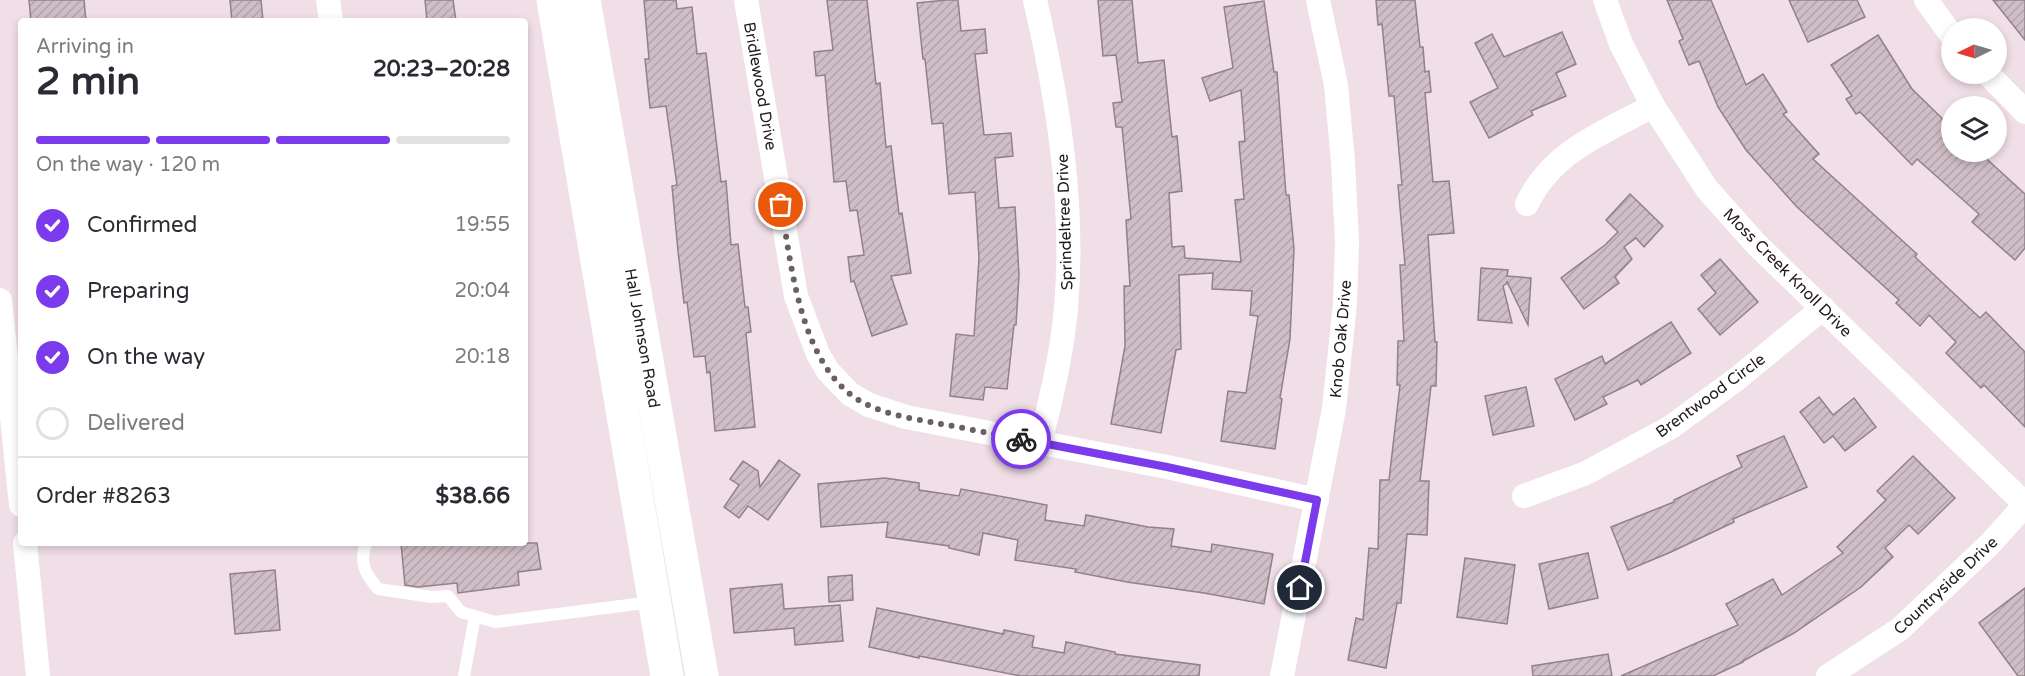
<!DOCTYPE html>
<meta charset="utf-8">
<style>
body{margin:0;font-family:"Varela Round",sans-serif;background:#f7f7f7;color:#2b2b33;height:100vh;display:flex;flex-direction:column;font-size:22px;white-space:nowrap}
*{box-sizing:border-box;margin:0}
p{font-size:20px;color:#7c7c81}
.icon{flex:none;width:33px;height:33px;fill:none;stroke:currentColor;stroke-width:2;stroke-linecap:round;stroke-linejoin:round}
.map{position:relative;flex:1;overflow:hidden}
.sheet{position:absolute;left:18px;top:18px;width:510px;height:528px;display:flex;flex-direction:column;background:#fff;border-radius:6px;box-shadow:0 3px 9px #0003}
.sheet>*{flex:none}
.needle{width:39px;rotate:265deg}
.fabs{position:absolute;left:1941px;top:18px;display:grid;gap:12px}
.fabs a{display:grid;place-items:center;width:66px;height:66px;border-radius:50%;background:#fff;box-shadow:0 3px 9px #0003;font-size:30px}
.pin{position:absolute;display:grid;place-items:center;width:51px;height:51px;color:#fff;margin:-26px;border:3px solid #fff;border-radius:50%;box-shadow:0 2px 6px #0007}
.courier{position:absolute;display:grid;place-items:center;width:60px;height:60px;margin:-30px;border:4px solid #7c3aed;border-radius:50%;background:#fff;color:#222;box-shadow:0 2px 8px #0007}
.overview em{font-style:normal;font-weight:800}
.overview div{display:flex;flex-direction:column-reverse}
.overview{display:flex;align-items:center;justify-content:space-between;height:102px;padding:0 18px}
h1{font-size:39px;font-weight:800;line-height:45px}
.bar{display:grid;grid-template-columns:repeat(4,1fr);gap:9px 6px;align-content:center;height:72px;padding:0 18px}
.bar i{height:8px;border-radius:4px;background:#e1e1e2}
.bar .on{background:#7c3aed}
.bar p{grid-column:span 4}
.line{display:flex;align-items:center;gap:15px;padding:0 18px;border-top:2px solid #e1e1e2}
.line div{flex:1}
ol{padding:0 18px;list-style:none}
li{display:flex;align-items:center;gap:18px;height:66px}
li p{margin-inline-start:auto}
li .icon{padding:6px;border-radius:50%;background:#7c3aed;color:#fff;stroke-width:4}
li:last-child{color:#7c7c81}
li i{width:33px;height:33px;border:3px solid #e1e1e2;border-radius:50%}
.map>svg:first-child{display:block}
.building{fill:url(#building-hatch);stroke:#918188;stroke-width:1.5}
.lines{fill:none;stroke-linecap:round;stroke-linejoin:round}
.service{stroke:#fff;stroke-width:12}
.minor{stroke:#fff;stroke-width:24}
.secondary{stroke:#fff;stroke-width:33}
.done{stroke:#695f64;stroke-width:6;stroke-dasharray:0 10.8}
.route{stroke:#7c3aed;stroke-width:8}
.labels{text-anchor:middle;stroke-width:5;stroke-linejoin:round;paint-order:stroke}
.street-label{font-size:16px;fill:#201a1d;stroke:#fff}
</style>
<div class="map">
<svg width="2025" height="676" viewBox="0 0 2025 676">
<defs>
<pattern id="building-hatch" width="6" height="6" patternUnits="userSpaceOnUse" patternTransform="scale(1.5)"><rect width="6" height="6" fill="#d0bec6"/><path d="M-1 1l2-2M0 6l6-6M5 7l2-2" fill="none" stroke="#b2a3aa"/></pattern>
</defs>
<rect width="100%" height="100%" fill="#f1dfe7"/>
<!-- building -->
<g class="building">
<polygon points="29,0 84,0 86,21 31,21"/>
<polygon points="230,0 261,0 263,21 232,21"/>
<polygon points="425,0 453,0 456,21 427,21"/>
<polygon points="644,0 676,0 677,9 692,7 697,54 706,53 721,182 726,181 731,245 738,244 745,307 748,307 751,332 746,333 755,427 715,431 710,372 707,373 705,356 694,357 687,302 684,303 678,251 672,186 677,185 666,106 650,108 645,59 649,59"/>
<polygon points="827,0 867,0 876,84 880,83 886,147 891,146 899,214 902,213 911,273 891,276 907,324 872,336 854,281 851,282 848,257 864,255 857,210 850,211 846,181 834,182 825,75 816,76 814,52 833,50"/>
<polygon points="946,0 958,0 961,31 985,29 987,53 975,54 984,135 1011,133 1013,156 995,158 999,208 1015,207 1019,275 1016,325 1014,325 1007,389 985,387 983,400 950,396 956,334 974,336 979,258 975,192 949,194 943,123 932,124 925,59 923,59 917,3"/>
<polygon points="1098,0 1132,0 1138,63 1164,60 1172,137 1177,136 1182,191 1169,193 1172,247 1184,246 1185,258 1241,262 1235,200 1244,199 1239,142 1245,141 1241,90 1210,101 1202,78 1233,68 1224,7 1264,1 1274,72 1277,72 1286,195 1289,195 1294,249 1290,339 1280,398 1282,399 1275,449 1221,441 1228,391 1246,393 1258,316 1250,315 1252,291 1212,289 1213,273 1179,275 1181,349 1176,350 1161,433 1111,424 1125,346 1124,286 1130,286 1126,220 1131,219 1122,127 1116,127 1113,103 1122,102 1116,55 1103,56"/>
<polygon points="1376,0 1415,0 1420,47 1423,47 1425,72 1429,71 1431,92 1425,93 1433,182 1449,181 1454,233 1428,235 1435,342 1437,342 1436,386 1431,386 1420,481 1429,481 1427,535 1407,534 1401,603 1397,603 1386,668 1348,660 1356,618 1363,620 1369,548 1378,549 1380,480 1389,480 1400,385 1397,385 1398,341 1404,341 1400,265 1405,265 1398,185 1402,185 1394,96 1389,96 1382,24 1378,25"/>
<polygon points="1667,0 1711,0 1746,85 1763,74 1787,112 1783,114 1819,154 1813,159 1917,254 1915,257 1980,318 1986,312 2025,352 2025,427 1984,385 1981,388 1946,353 1956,342 1929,315 1920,326 1896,303 1899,300 1797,207 1746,150 1718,107 1699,61 1689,65 1679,41 1683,39"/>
<polygon points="1789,0 1857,0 1865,17 1808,42"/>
<polygon points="1993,0 2025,0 2025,40"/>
<polygon points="1562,32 1576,64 1556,73 1566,96 1531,111 1533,115 1489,138 1470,102 1498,88 1475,43 1492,34 1504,57"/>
<polygon points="1878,35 1912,89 1952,128 1952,152 1979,152 2025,194 2025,248 2015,260 1972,222 1979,214 1917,159 1912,165 1860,112 1856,114 1846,99 1852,96 1831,65"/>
<polygon points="1630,194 1663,226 1644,247 1636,238 1624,247 1632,259 1615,277 1619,283 1584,309 1561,278 1605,245 1618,232 1606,220"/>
<polygon points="1720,259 1758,302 1720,335 1698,309 1716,293 1701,275"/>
<polygon points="1481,268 1508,270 1507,276 1531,278 1528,325 1507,282 1506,284 1503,286 1512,323 1478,320"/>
<polygon points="1671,322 1691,353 1641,385 1638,380 1603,397 1607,404 1575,420 1555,379 1602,356 1605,364"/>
<polygon points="1526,387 1534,426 1493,435 1485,396"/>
<polygon points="1819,397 1833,415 1854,398 1876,427 1845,451 1833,436 1824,443 1800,412"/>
<polygon points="1784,436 1807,487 1733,519 1734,522 1671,552 1628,570 1611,527 1674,502 1674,500 1742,467 1737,456"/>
<polygon points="1913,456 1955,498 1918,534 1909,525 1885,548 1893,557 1861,587 1794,633 1743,661 1743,662 1713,676 1621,676 1738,625 1726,604 1773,579 1782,595 1843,553 1837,547 1886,500 1877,491"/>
<polygon points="779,460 800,475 768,520 748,506 739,518 724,507 739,485 730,479 743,461 758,471 760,487"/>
<polygon points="885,478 919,483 919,490 959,496 961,489 1047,505 1045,520 1084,526 1086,515 1148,527 1174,529 1171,546 1211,552 1212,544 1273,554 1264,604 1204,593 1127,582 1075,572 1076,569 1015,560 1018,540 983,533 979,555 949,548 949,546 886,537 888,522 821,527 818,484"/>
<polygon points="401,543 537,543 541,569 518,572 519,585 458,593 457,583 418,587 405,585"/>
<polygon points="1588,553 1598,598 1549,609 1539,564"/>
<polygon points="1465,558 1515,565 1507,624 1457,617"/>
<polygon points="275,570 280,630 235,634 230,574"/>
<polygon points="852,575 853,600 829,602 828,577"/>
<polygon points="782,584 784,609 840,605 843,641 795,645 794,628 734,633 730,589"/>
<polygon points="2025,588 2025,676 2018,676 1979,623"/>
<polygon points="877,608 1003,634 1004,630 1034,636 1032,647 1064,653 1066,642 1115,652 1115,654 1200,665 1199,676 1021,676 919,656 919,658 869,647"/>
<polygon points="1608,654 1612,676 1533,676 1532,666"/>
</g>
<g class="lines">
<!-- service -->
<g class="service">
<path d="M366,543C359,564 365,573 378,589L432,597L448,596L461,612L495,622L652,602"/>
<polyline points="464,676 475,616"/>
</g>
<!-- minor -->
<g class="minor">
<polyline points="328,0 331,21"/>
<polyline points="746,0 796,296 818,354 828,371 850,394 869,405 906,417 1167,467 1317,500"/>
<path d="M1035,0C1058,100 1075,205 1066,308C1062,354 1051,399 1040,443"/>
<polyline points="1605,0 1621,44 1653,106 1707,189 1756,244 2025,504"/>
<polyline points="1926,0 1952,36"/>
<polyline points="1988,74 2025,112"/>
<path d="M1527,204C1551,152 1604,132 1653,106"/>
<polyline points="0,300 21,505"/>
<polyline points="1524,496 1586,473 1671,427 1738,378 1823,308"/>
<polyline points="25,543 38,676"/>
<polyline points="1282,676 1334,409 1345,303 1347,241 1343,162 1336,85 1318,0"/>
<polyline points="1828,676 1900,629 1990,544 2025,505"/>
</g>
<!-- secondary -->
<g class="secondary">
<polyline points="553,0 667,676"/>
<polyline points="584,0 702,676"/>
</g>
</g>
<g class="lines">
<!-- done -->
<path class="done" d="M781,205C792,269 801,376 870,406C890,415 914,419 936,423C964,428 993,434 1021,439"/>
<!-- route -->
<polyline class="route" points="1021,439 1167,467 1317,500 1300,588"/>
</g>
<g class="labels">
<!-- street labels -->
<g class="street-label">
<text transform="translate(761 86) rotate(80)" y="6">Bridlewood Drive</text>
<text transform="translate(1064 222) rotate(-92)" y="6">Sprindeltree Drive</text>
<text transform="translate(1788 272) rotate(45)" y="6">Moss Creek Knoll Drive</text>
<text transform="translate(643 338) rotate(80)" y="6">Hall Johnson Road</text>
<text transform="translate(1340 339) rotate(-85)" y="6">Knob Oak Drive</text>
<text transform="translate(1710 395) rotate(-36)" y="6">Brentwood Circle</text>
<text transform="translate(1945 585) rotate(-43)" y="6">Countryside Drive</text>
</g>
</g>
</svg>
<div class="fabs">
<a><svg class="needle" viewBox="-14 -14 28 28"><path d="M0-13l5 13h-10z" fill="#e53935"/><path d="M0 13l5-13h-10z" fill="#7c7c81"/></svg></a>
<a><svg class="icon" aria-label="layers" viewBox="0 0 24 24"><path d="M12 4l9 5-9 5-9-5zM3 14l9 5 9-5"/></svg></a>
</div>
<div class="pin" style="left:781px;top:205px;background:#ea580c"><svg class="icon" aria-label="bag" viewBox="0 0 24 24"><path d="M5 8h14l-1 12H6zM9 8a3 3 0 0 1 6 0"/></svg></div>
<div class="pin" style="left:1300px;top:588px;background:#1f2937"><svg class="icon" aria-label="home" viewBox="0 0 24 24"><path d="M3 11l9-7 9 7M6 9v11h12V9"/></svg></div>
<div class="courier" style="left:1021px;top:439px"><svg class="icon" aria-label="bike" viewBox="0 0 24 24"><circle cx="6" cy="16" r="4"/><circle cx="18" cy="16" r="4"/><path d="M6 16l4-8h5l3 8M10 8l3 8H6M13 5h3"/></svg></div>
<section class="sheet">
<div class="overview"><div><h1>2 min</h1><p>Arriving in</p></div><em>20:23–20:28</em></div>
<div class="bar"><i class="on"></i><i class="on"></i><i class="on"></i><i></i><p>On the way · 120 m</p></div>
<ol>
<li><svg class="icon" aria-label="check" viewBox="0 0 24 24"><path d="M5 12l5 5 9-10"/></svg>Confirmed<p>19:55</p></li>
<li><svg class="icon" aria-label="check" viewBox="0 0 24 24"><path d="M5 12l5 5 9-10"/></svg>Preparing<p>20:04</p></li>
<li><svg class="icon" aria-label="check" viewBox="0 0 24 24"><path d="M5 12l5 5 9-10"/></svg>On the way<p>20:18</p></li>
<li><i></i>Delivered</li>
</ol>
<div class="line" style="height:78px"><div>Order #8263</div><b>$38.66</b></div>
</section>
</div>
